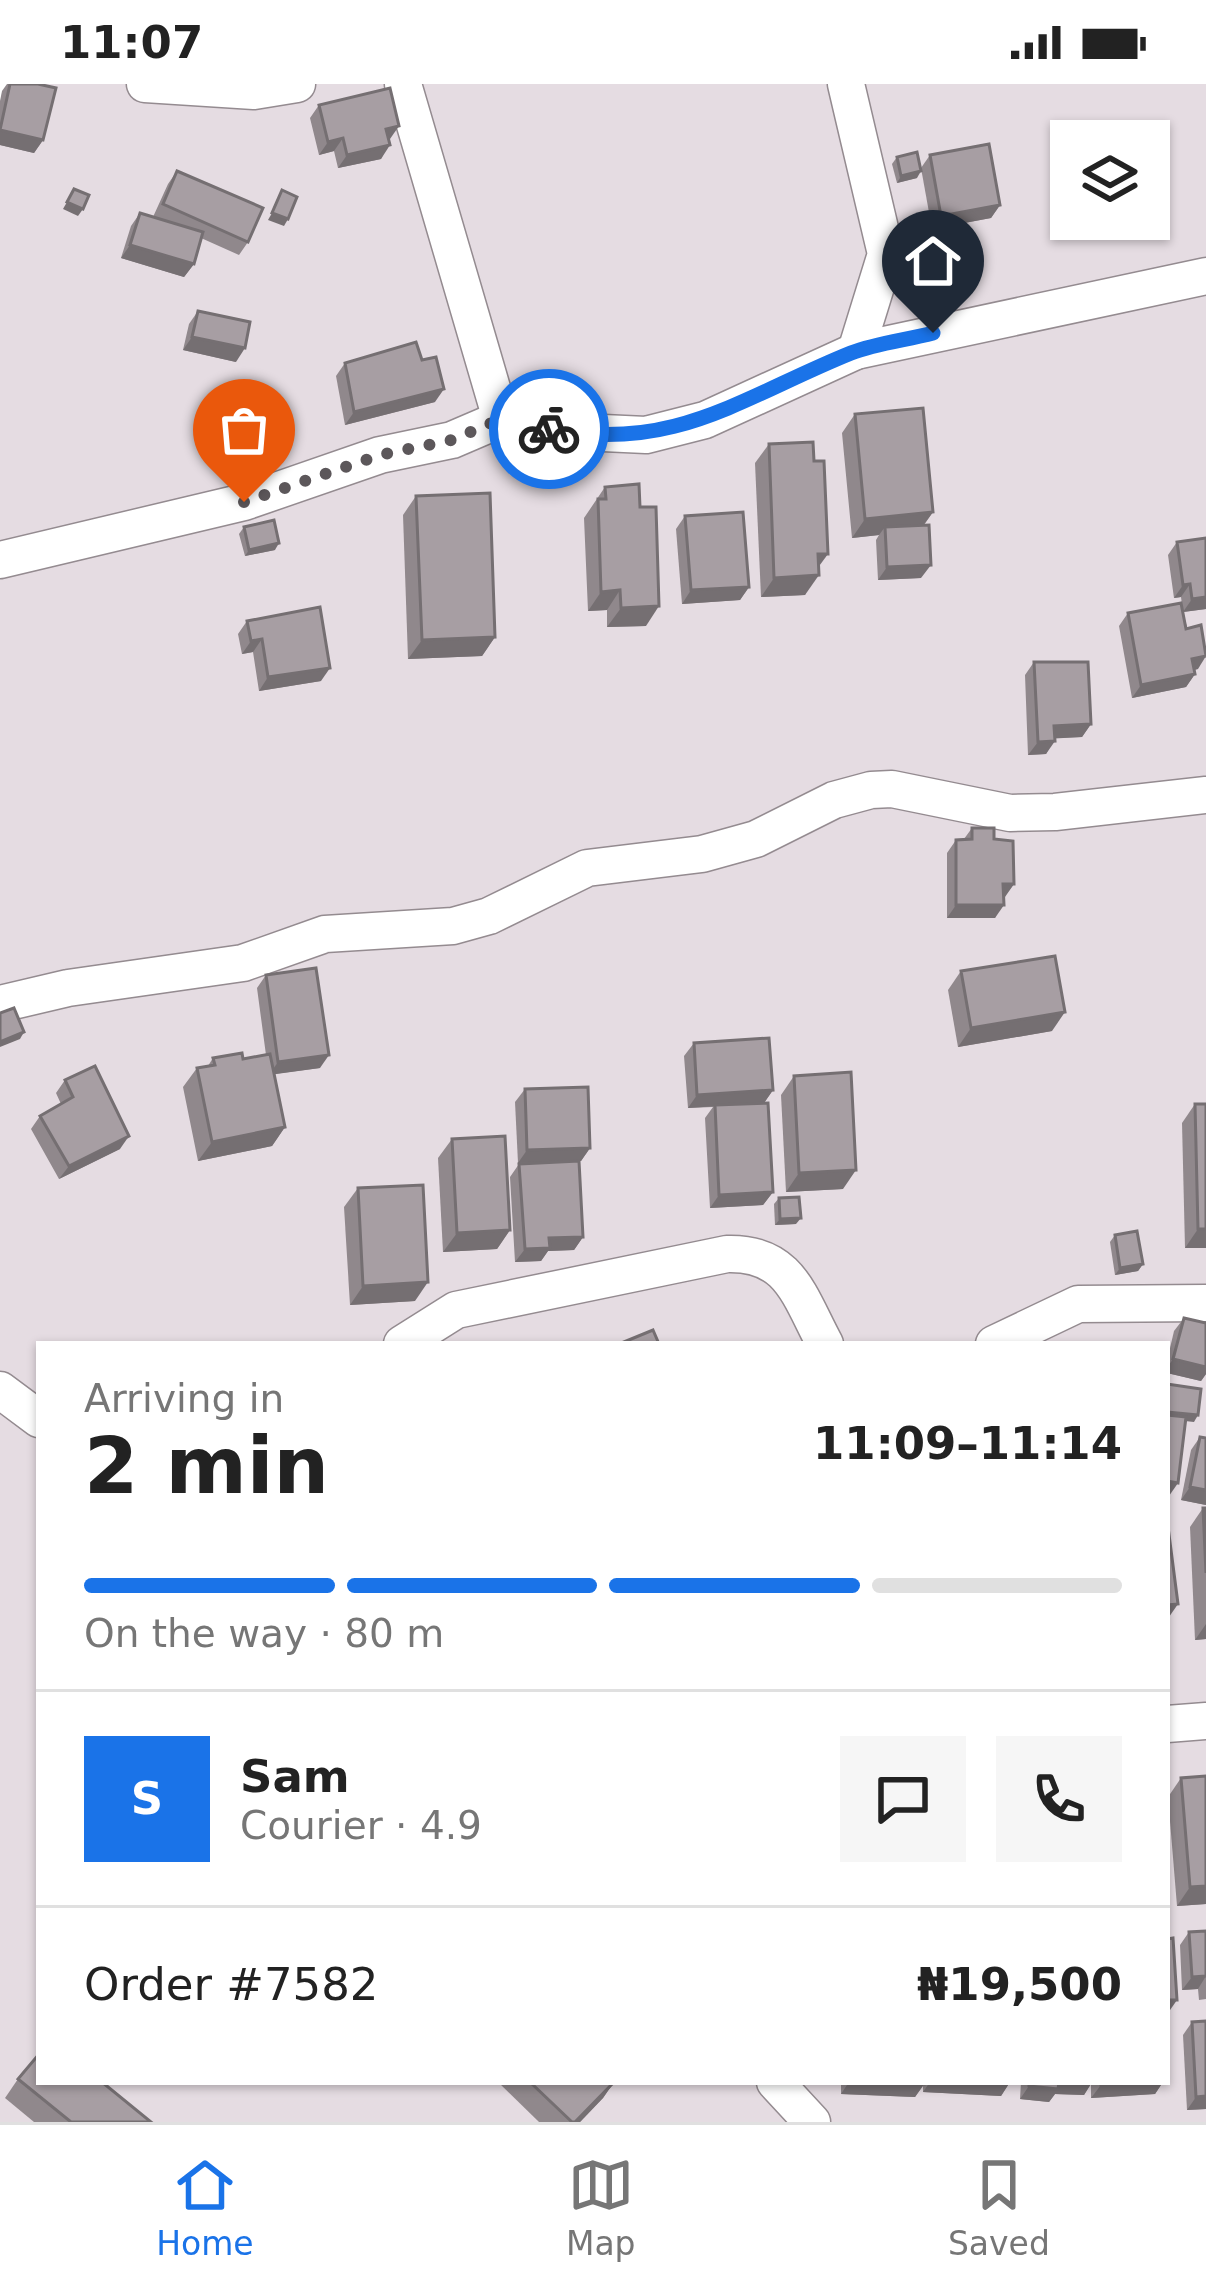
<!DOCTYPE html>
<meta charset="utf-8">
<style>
body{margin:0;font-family:"DejaVu Sans",sans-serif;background:#f6f6f6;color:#222;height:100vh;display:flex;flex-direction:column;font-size:45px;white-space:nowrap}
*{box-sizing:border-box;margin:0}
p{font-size:39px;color:#767676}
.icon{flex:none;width:66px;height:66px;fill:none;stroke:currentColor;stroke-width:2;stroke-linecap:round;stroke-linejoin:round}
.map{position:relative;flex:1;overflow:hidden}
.side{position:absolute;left:36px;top:1257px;width:1134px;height:744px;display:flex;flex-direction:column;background:#fff;border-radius:0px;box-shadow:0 3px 9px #0004}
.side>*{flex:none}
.fabs{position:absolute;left:1050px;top:36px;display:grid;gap:24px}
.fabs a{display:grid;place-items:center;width:120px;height:120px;border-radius:0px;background:#fff;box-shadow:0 3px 9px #0004;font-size:60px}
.pin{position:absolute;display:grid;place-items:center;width:102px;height:102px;color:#fff;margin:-123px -51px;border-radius:50% 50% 50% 0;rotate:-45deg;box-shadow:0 0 12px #0007}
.pin .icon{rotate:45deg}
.courier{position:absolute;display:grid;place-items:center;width:120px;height:120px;margin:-60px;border:9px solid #1a73e8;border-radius:50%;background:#fff;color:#222;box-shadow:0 3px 15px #0007}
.summary em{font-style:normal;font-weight:700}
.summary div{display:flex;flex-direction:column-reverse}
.summary{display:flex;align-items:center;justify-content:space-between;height:204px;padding:0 48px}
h1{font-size:78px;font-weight:700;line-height:90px}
.bar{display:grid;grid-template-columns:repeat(4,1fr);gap:18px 12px;align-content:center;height:144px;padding:0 48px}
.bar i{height:15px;border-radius:9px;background:#e0e0e0}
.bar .active{background:#1a73e8}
.bar p{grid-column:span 4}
.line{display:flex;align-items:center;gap:30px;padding:0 48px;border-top:3px solid #e0e0e0}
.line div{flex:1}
.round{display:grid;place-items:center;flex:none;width:126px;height:126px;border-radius:0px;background:#f6f6f6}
.status{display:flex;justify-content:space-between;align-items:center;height:84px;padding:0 60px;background:#fff;direction:ltr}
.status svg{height:33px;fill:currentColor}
.dock{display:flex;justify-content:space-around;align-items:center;height:168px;border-top:3px solid #e0e0e0;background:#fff;font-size:33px;color:#767676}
.dock a{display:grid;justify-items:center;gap:6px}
.dock .active{color:#1a73e8}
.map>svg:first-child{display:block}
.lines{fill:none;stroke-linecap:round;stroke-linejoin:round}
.street-casing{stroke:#948b90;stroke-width:39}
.street{stroke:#fff;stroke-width:36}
.wall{fill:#90888c}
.shaded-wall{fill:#756f72}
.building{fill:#a79ea3;stroke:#756f72;stroke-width:3}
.done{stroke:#5c575a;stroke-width:12;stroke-dasharray:0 21.6}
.route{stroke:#1a73e8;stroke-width:15}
</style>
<div class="status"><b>11:07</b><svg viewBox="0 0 49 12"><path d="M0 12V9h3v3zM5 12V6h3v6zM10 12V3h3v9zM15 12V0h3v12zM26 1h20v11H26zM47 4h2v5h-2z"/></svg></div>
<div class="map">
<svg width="1206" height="2038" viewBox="0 0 1206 2038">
<rect width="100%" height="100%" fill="#e5dce2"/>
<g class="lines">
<defs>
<g id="street">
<polyline points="145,0 254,7 297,0"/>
<polyline points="403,0 501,335"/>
<polyline points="846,0 886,170 856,267"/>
<polyline points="0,2 8,0"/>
<polyline points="0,476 244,418 380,371 452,356 501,335 560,347 646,351 705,336 856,267 1206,192"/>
<polyline points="0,920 68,904 243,879 325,850 453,842 489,832 587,784 702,770 756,755 834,716 871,706 892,705 1010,729 1055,728 1206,711"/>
<path d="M402,1260L456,1226L727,1170C790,1168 799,1212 825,1260"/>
<polyline points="994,1260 1078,1220 1206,1219"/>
<polyline points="0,1306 39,1335"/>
<polyline points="1167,1640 1206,1637"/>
<polyline points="775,1998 812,2038"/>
</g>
</defs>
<!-- street casing -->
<use href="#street" class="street-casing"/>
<!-- street -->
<use href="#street" class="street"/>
</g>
<!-- wall -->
<g class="wall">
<polygon points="7,0 38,0 43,56 34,69 0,61 0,17 2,7"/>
<polygon points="319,21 390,55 381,75 338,84 334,67 319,71 310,34"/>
<polygon points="930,71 1000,121 991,134 932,145 921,84"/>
<polygon points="897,73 917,94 897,99 892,80"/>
<polygon points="177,87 248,158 239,171 201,154 194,180 184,193 121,174 131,142 140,129 153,133 168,100"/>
<polygon points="198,227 236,278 183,266 189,240"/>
<polygon points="422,276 435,318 345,341 336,292 345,279"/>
<polygon points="855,330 933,428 924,441 921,494 878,496 876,456 879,451 852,454 842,349"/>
<polygon points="769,360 818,483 805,511 761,513 755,379"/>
<polygon points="605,403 640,423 646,542 607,543 607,526 588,527 584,434"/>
<polygon points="416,412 495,553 482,572 408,575 403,431"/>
<polygon points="685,432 749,503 740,516 682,520 676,445"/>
<polygon points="244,443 275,466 245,472 239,450"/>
<polygon points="1206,454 1206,525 1183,528 1198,585 1194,586 1195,590 1186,603 1132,614 1119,542 1128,529 1183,528 1181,513 1174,514 1168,471 1177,458"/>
<polygon points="247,537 321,597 259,607 253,568 242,570 238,550"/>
<polygon points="1034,578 1091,640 1082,653 1055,654 1046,670 1028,671 1025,591"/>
<polygon points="972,744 994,755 1014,800 1004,813 995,834 947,834 947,769 956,756 964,755"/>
<polygon points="961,887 1052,947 958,963 948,906"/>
<polygon points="266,891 320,984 274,990 285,1043 272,1062 198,1077 183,1003 197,984 208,982 213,974 243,975 266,971 257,904"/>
<polygon points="694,959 773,1006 764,1019 773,1108 763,1121 710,1124 705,1034 713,1023 688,1024 684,972"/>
<polygon points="794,992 843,1105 786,1108 781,1011"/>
<polygon points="65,996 120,1065 59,1095 31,1045 40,1032 61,1020 56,1009"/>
<polygon points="525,1005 590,1064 581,1077 518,1079 515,1018"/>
<polygon points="1195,1020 1206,1020 1206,1164 1185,1164 1182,1039"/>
<polygon points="452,1055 510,1146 497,1165 443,1168 438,1074"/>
<polygon points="519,1080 583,1153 574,1166 548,1167 541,1177 515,1178 510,1093"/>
<polygon points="358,1104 415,1217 350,1221 344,1123"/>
<polygon points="779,1114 796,1140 775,1141 774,1120"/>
<polygon points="1115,1151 1143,1180 1138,1187 1115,1191 1110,1158"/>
<polygon points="1184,1234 1206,1239 1206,1290 1201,1297 1167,1289 1167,1277 1174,1247"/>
<polygon points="1200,1353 1206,1354 1206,1421 1181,1416 1191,1366"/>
<polygon points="1203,1424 1206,1424 1206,1555 1195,1556 1190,1443"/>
<polygon points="1206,1692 1206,1820 1177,1822 1168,1713 1181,1694"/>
<polygon points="1206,1847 1206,1915 1199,1916 1198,1905 1182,1906 1180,1861 1189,1848"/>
<polygon points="1206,1937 1206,2025 1187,2026 1183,1951 1192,1938"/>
<polygon points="18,1995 151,2038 34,2038 5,2014"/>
<polygon points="500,1998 614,1998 603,2014 580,2038 539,2038 499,1999"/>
<polygon points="841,1998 1010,1998 1001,2012 923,2008 923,2002 915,2013 841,2010"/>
<polygon points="1021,1998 1163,1998 1155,2010 1091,2014 1091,2000 1084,2011 1055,2010 1049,2018 1020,2015"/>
</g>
<!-- shaded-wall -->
<g class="shaded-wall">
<polygon points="399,42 390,55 377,58 386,45"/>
<polygon points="0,46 43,56 34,69 0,61"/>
<polygon points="343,54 334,67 319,71 328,58"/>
<polygon points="390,61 381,75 338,84 347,71"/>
<polygon points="921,87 917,94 897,99 901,92"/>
<polygon points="67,118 83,125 78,132 63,125"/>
<polygon points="1000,121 991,134 932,145 941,132"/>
<polygon points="272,129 288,135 284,142 268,136"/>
<polygon points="130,161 194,180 184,193 121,174"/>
<polygon points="192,253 245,264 236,278 183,266"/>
<polygon points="444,305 435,318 345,341 354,328"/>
<polygon points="933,428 919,447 885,443 879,451 852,454 865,435"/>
<polygon points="279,459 275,466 245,472 249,466"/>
<polygon points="818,470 828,470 814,489"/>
<polygon points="931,481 921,494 878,496 887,483"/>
<polygon points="819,491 805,511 761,513 774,494"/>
<polygon points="1190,500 1181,513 1174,514 1183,501"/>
<polygon points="749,503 740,516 682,520 691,506"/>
<polygon points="620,506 607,526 588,527 601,508"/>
<polygon points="1206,513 1206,525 1183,528 1192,515"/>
<polygon points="659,522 646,542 607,543 621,524"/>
<polygon points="495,553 482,572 408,575 422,556"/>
<polygon points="262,555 253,568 242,570 251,557"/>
<polygon points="1206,572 1198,585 1183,588 1192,575"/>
<polygon points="330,584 321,597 259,607 268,593"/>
<polygon points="1195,590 1186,603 1132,614 1141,601"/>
<polygon points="1091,640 1082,653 1045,655 1054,642"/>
<polygon points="1055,657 1046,670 1028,671 1038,658"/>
<polygon points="1003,800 1014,800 1005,813 994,813"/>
<polygon points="956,821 1004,821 995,834 947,834"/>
<polygon points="1065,928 1052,947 958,963 971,944"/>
<polygon points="24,948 20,955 0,963 0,958"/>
<polygon points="329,971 320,984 269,991 278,978"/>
<polygon points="773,1006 764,1019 688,1024 697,1011"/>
<polygon points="285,1043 272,1062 198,1077 212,1058"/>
<polygon points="129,1052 120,1065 59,1095 69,1082"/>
<polygon points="590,1064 581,1077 518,1079 527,1066"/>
<polygon points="856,1086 843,1105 786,1108 799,1089"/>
<polygon points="773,1108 763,1121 710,1124 719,1111"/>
<polygon points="801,1134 796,1140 775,1141 780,1135"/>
<polygon points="1198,1145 1206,1145 1206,1164 1185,1164"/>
<polygon points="510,1146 497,1165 443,1168 457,1149"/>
<polygon points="583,1153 574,1166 548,1167 541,1177 515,1178 525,1165 549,1154"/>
<polygon points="1143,1180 1138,1187 1115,1191 1120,1184"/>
<polygon points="428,1198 415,1217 350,1221 363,1202"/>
<polygon points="1173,1275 1206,1283 1206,1290 1201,1297 1167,1289 1167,1284"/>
<polygon points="1167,1328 1198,1331 1194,1338 1167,1335"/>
<polygon points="1167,1397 1178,1399 1169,1412 1167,1412"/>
<polygon points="1190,1403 1206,1406 1206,1421 1181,1416"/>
<polygon points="1178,1520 1169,1533 1167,1533 1167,1521"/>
<polygon points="1206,1540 1206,1555 1195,1556"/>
<polygon points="1206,1802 1206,1820 1177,1822 1190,1803"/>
<polygon points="1206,1892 1198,1905 1182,1906 1192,1893"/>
<polygon points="1167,1916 1177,1916 1168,1929 1167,1929"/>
<polygon points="614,1998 603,2014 580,2038 575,2038"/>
<polygon points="849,1998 874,1998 924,2000 915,2013 841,2010"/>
<polygon points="930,1998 1010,1998 1001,2012 923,2008"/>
<polygon points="1058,1998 1092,1998 1084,2011 1055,2010 1049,2018 1020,2015 1029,2002"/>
<polygon points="1163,1998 1155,2010 1091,2014 1101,2001"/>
<polygon points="1206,2012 1206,2025 1187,2026 1196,2013"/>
</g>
<!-- building -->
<g class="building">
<polygon points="10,0 38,0 56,4 43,56 0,46"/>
<polygon points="390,4 399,42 386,45 390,61 347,71 343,54 328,58 319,21"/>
<polygon points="989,60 1000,121 941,132 930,71"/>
<polygon points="917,68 921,87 901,92 897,73"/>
<polygon points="177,87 263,124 248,158 163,120"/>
<polygon points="74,105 89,111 83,125 67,118"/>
<polygon points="282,106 297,113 288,135 272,129"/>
<polygon points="140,129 203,148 194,180 130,161"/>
<polygon points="198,227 250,238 245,264 192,253"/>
<polygon points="416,258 422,276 436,273 444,305 354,328 345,279"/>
<polygon points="923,324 933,428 865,435 855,330"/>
<polygon points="813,358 814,377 824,377 828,470 818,470 819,491 774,494 769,360"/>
<polygon points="639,400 640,423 656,423 659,522 621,524 620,506 601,508 598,415 606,415 605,403"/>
<polygon points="490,409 495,553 422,556 416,412"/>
<polygon points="743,428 749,503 691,506 685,432"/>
<polygon points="274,436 279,459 249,466 244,443"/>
<polygon points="929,441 931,481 887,483 885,443"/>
<polygon points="1206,454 1206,513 1192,515 1190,500 1183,501 1177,458"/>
<polygon points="1181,519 1186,545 1201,541 1206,572 1192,575 1195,590 1141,601 1128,529"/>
<polygon points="320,523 330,584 268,593 262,555 251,557 247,537"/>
<polygon points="1034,578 1088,578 1091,640 1054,642 1055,657 1038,658"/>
<polygon points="972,744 994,744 994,755 1013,757 1014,800 1003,800 1004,821 956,821 956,756 972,755"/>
<polygon points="1055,872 1065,928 971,944 961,887"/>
<polygon points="316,884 329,971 278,978 266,891"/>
<polygon points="14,924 24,948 0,958 0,929"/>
<polygon points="769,954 773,1006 697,1011 694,959"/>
<polygon points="242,969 243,975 270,970 285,1043 212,1058 197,984 215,981 213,974"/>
<polygon points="95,982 129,1052 69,1082 40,1032 73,1013 65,996"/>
<polygon points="851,988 856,1086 799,1089 794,992"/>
<polygon points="588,1003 590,1064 527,1066 525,1005"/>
<polygon points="768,1019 773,1108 719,1111 715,1021"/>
<polygon points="1195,1020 1206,1020 1206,1145 1198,1145"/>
<polygon points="505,1052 510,1146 457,1149 452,1055"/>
<polygon points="579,1077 583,1153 549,1154 550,1164 525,1165 519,1080"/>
<polygon points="423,1101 428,1198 363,1202 358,1104"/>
<polygon points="799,1113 801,1134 780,1135 779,1114"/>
<polygon points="1137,1147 1143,1180 1120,1184 1115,1151"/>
<polygon points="1184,1234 1206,1239 1206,1283 1173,1275"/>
<polygon points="653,1246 659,1260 619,1260"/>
<polygon points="1167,1300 1201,1305 1198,1331 1167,1328"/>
<polygon points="1167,1331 1186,1333 1178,1399 1167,1397"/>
<polygon points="1200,1353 1206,1354 1206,1406 1190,1403"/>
<polygon points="1203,1424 1206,1424 1206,1489"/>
<polygon points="1167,1435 1178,1520 1167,1521"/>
<polygon points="1206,1692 1206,1802 1190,1803 1181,1694"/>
<polygon points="1206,1847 1206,1892 1192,1893 1189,1848"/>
<polygon points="1173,1854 1177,1916 1167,1916 1167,1855"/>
<polygon points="1206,1937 1206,2012 1196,2013 1192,1938"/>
<polygon points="39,1970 39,1998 102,1998 151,2038 71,2038 18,1995"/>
<polygon points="530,1998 614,1998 575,2038 572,2038"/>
<polygon points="874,1998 924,1998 924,2000"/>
<polygon points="1029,1998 1059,1998 1058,2005 1029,2002"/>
<polygon points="1101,1998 1147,1998 1101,2001"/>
</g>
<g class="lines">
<!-- done -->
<polyline class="done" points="244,418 380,371 452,356 501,335 549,345"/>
<!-- route -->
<path class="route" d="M549,345C674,369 742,313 851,269C877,259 907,256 933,249"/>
</g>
</svg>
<div class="fabs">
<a><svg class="icon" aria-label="layers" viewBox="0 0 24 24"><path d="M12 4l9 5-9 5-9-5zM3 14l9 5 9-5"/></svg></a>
</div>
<div class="pin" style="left:244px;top:418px;background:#ea580c"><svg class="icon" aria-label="bag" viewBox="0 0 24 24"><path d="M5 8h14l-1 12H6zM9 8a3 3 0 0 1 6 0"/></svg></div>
<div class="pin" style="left:933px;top:249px;background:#1f2937"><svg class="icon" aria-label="home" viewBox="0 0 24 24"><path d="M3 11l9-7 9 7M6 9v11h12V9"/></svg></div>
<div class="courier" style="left:549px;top:345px"><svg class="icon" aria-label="bike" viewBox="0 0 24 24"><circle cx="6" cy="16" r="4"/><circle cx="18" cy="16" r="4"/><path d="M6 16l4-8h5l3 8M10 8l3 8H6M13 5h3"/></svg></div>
<section class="side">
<div class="summary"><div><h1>2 min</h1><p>Arriving in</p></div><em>11:09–11:14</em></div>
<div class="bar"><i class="active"></i><i class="active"></i><i class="active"></i><i></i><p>On the way · 80 m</p></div>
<div class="line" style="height:216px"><b class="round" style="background:#1a73e8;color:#fff">S</b><div><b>Sam</b><p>Courier · 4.9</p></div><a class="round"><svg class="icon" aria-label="chat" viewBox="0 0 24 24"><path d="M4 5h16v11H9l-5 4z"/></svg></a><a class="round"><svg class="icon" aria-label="phone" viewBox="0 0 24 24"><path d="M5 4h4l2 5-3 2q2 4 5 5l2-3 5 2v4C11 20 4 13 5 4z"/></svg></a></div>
<div class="line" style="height:156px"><div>Order #7582</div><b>₦19,500</b></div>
</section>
</div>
<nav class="dock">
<a class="active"><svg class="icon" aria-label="home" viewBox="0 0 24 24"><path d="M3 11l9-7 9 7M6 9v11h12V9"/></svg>Home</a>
<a><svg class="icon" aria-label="map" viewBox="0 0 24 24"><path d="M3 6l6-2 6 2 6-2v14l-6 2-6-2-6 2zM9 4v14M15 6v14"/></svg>Map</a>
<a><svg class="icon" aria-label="saved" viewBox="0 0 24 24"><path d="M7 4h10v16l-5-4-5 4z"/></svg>Saved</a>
</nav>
